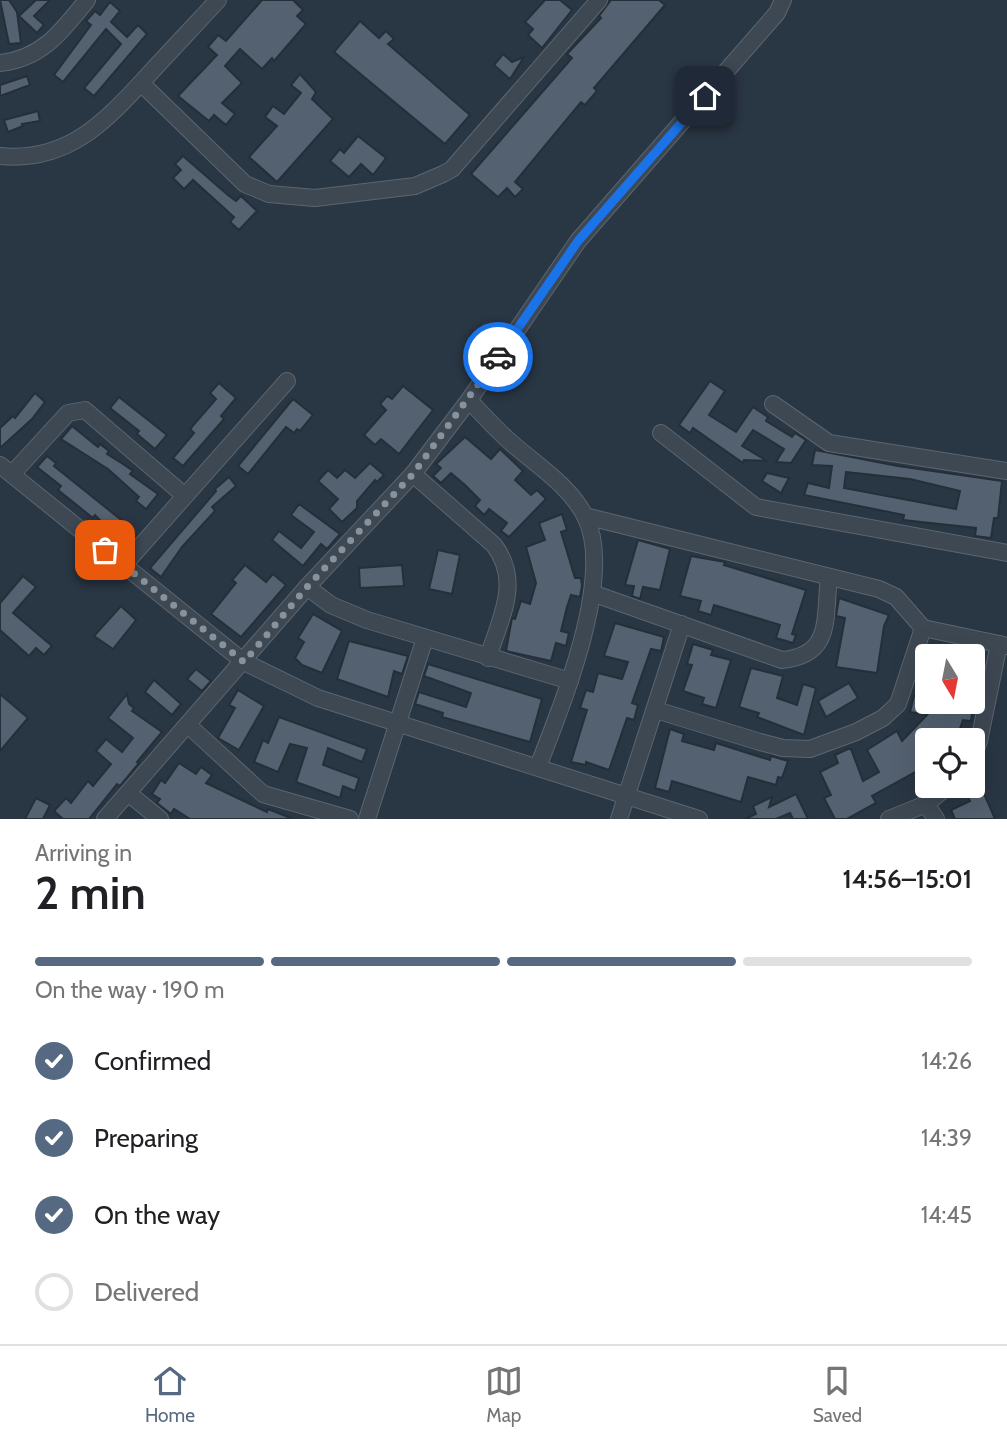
<!DOCTYPE html>
<meta charset="utf-8">
<style>
body{margin:0;font-family:Cabin,sans-serif;background:#f6f6f6;color:#202124;height:100vh;display:flex;flex-direction:column;font-size:26px;white-space:nowrap}
*{box-sizing:border-box;margin:0}
p{font-size:23px;color:#757577}
.icon{flex:none;width:38px;height:38px;fill:none;stroke:currentColor;stroke-width:2;stroke-linecap:round;stroke-linejoin:round}
.map{position:relative;height:819px;overflow:hidden}
.drawer{display:flex;flex-direction:column;background:#fff;flex:1}
.drawer>*{flex:none}
.needle{width:46px;rotate:170deg}
.tools{position:absolute;left:915px;top:644px;display:grid;gap:14px}
.tools a{display:grid;place-items:center;width:70px;height:70px;border-radius:7px;background:#fff;box-shadow:0 7px 28px #0002;font-size:35px}
.pin{position:absolute;display:grid;place-items:center;width:60px;height:60px;color:#fff;margin:-30px;border-radius:14px;box-shadow:0 4px 10px #0006}
.courier{position:absolute;display:grid;place-items:center;width:70px;height:70px;margin:-35px;border:5px solid #1a73e8;border-radius:50%;background:#fff;color:#222;box-shadow:0 2px 9px #0007}
.headline em{font-style:normal;font-weight:600}
.headline div{display:flex;flex-direction:column-reverse}
.headline{display:flex;align-items:center;justify-content:space-between;height:119px;padding:0 35px}
h1{font-size:46px;font-weight:600;line-height:52px}
.bar{display:grid;grid-template-columns:repeat(4,1fr);gap:10px 7px;align-content:center;height:84px;padding:0 35px}
.bar i{height:9px;border-radius:5px;background:#e0e0e0}
.bar .active{background:#566982}
.bar p{grid-column:span 4}
ol{padding:0 35px;list-style:none}
li{display:flex;align-items:center;gap:21px;height:77px}
li p{margin-inline-start:auto}
li .icon{padding:7px;border-radius:50%;background:#566982;color:#fff;stroke-width:4}
li:last-child{color:#757577}
li i{width:38px;height:38px;border:4px solid #e0e0e0;border-radius:50%}
.tab-bar{display:flex;justify-content:space-around;align-items:center;height:98px;border-top:2px solid #e0e0e0;background:#fff;font-size:19px;color:#757577}
.tab-bar a{display:grid;justify-items:center;gap:4px}
.tab-bar .active{color:#566982}
.map>svg:first-child{display:block}
.building{fill:#546170;stroke:#242f3a;stroke-width:2;fill-rule:evenodd}
.lines{fill:none;stroke-linecap:round;stroke-linejoin:round}
.minor-casing{stroke:#5b6670;stroke-width:18}
.minor{stroke:#3d4853;stroke-width:16}
.done{stroke:#87929c;stroke-width:7;stroke-dasharray:0 12.6}
.route{stroke:#1a73e8;stroke-width:9}
</style>
<div class="map">
<svg width="1007" height="819" viewBox="0 0 1007 819">
<rect width="100%" height="100%" fill="#293643"/>
<!-- building -->
<g class="building">
<polygon points="0,0 9,0 17,12 21,43 9,44"/>
<polygon points="36,0 50,0 34,16 44,25 37,33 19,16"/>
<polygon points="262,0 293,0 303,10 297,16 306,24 274,61 272,58 262,69 240,49 225,66 242,83 222,103 235,114 226,125 214,115 209,121 178,96 217,55 208,47 218,35 226,41"/>
<polygon points="545,0 560,0 572,10 542,48 528,35 533,29 525,22"/>
<polygon points="611,0 659,0 665,5 594,88 597,91 585,105 581,102 515,182 523,189 515,197 507,188 498,197 471,174 572,58 567,54 601,18 599,16"/>
<polygon points="110,2 120,11 111,22 127,37 138,25 147,34 94,96 84,88 121,44 106,29 63,82 54,75 91,25 86,21 95,11 100,15"/>
<polygon points="360,21 379,38 386,31 394,39 388,44 470,115 445,144 334,52"/>
<polygon points="503,54 512,62 524,57 510,79 494,65"/>
<polygon points="300,74 316,92 312,99 333,119 277,182 249,157 277,126 265,117 273,106 284,114 301,93 291,85"/>
<polygon points="27,76 30,85 0,96 0,85"/>
<polygon points="38,111 40,121 22,124 23,126 8,132 4,120"/>
<polygon points="358,136 386,158 373,175 361,164 349,177 330,161 340,149 344,153"/>
<polygon points="183,156 229,196 236,201 241,196 257,211 239,230 230,222 234,217 193,180 184,189 173,178 181,170 175,164"/>
<polygon points="710,381 725,391 709,415 736,432 753,407 768,417 766,421 792,437 795,433 806,440 791,463 776,462 784,449 753,430 742,446 767,461 744,460 743,463 693,428 690,433 679,425"/>
<polygon points="219,383 236,398 221,416 224,419 183,466 173,458 194,433 190,429 216,399 210,393"/>
<polygon points="403,386 433,410 399,454 381,439 375,445 364,435 386,410 380,404 387,396 392,399"/>
<polygon points="35,393 45,402 32,419 0,448 0,428 13,416 15,418"/>
<polygon points="119,397 167,435 155,449 137,434 139,431 110,408"/>
<polygon points="293,399 313,415 300,431 297,429 294,433 286,427 248,474 238,466"/>
<polygon points="72,426 98,447 100,444 109,451 107,454 123,464 133,471 130,474 158,494 146,509 136,501 139,497 108,469 61,439"/>
<polygon points="465,437 491,459 500,449 523,471 515,480 531,495 537,490 546,499 509,537 501,531 507,523 489,509 484,515 475,506 480,500 465,485 451,473 441,483 433,476 441,468 436,464"/>
<path d="M815,450L898,466L1002,481L998,518H994L991,538L975,536L976,528L903,520L904,515L804,495L808,483L829,488L832,466L812,465ZM846,472L910,479L960,491L956,509L844,488Z"/>
<polygon points="47,456 56,463 54,466 130,527 119,540 95,515 93,518 58,490 61,486 37,467"/>
<polygon points="370,463 384,475 377,482 375,480 357,501 357,508 342,522 329,509 338,499 318,481 328,470 337,478 345,470 355,478"/>
<polygon points="767,473 789,478 781,493 762,481"/>
<polygon points="229,477 236,486 212,507 215,511 182,547 161,577 150,568 216,491 215,489"/>
<polygon points="299,504 340,534 327,549 321,544 303,566 272,540 279,531 301,548 314,532 291,515"/>
<polygon points="562,514 567,530 561,532 575,578 581,578 582,586 580,597 571,595 567,607 561,631 569,633 566,646 556,643 551,661 506,651 512,618 515,619 521,601 530,604 536,583 526,547 545,540 539,523"/>
<polygon points="638,540 670,549 660,590 643,587 640,599 632,596 634,586 625,585"/>
<polygon points="438,550 460,555 452,594 429,589"/>
<polygon points="691,556 725,562 724,565 806,590 792,634 796,635 793,643 776,638 780,625 714,605 711,615 698,611 701,601 680,596"/>
<polygon points="245,565 266,582 273,574 286,585 241,637 211,614 236,583 232,580"/>
<polygon points="402,565 404,586 360,588 359,568"/>
<polygon points="23,576 36,587 13,613 52,646 44,655 36,648 29,656 0,630 0,603"/>
<polygon points="839,598 889,615 884,626 877,673 836,667 845,618 836,616"/>
<polygon points="121,606 136,620 113,649 94,636"/>
<polygon points="313,614 342,631 322,673 302,665 295,658 304,642 298,638"/>
<polygon points="615,623 664,637 661,651 651,649 632,703 638,705 634,720 627,718 609,770 586,762 586,765 571,762 587,710 580,708 586,690 593,692 598,673 622,679 628,662 604,656"/>
<polygon points="349,641 408,656 402,674 394,671 388,697 337,679"/>
<polygon points="693,644 713,650 711,655 731,660 716,708 702,704 704,698 683,691 692,665 687,664"/>
<polygon points="428,664 542,699 530,742 442,717 443,713 415,704 419,692 466,707 471,693 424,676"/>
<polygon points="751,668 783,676 777,698 797,705 803,684 816,688 804,735 757,717 759,713 739,707"/>
<polygon points="196,669 211,681 202,691 187,679"/>
<polygon points="154,680 181,704 172,715 145,692"/>
<polygon points="849,683 858,698 826,717 818,701"/>
<polygon points="238,690 264,706 239,750 218,738 235,708 229,705"/>
<polygon points="0,694 28,718 0,751"/>
<polygon points="127,694 129,704 134,708 132,711 162,732 137,762 139,763 120,786 117,784 89,819 63,819 54,811 66,798 71,803 88,781 93,786 111,764 96,751 106,739 122,752 133,738 108,718"/>
<polygon points="914,696 928,699 928,702 973,705 971,721 963,720 956,740 928,740 928,765 872,796 876,803 847,819 835,819 824,798 831,795 820,772 838,763 835,755 848,749 851,749 863,781 879,772 867,750 897,731 902,741 927,715 910,712"/>
<polygon points="279,717 367,749 362,762 328,748 323,765 359,778 355,791 343,786 340,798 296,782 307,748 290,744 278,772 254,762 263,740 268,743"/>
<polygon points="670,729 684,734 682,741 714,750 716,743 770,760 771,756 788,761 782,778 778,777 776,785 748,777 741,802 672,781 669,792 655,788"/>
<polygon points="179,763 196,774 201,767 212,775 206,783 267,812 268,809 293,819 190,819 174,809 171,814 157,803 160,799 152,794 161,780 165,783"/>
<polygon points="979,782 995,819 955,819 951,810 970,801 964,790"/>
<polygon points="796,794 808,819 793,819 790,813 776,819 745,819 756,814 753,806 772,797 769,807"/>
<polygon points="36,798 50,805 43,819 25,819"/>
</g>
<g class="lines">
<defs>
<g id="minor">
<path d="M0,63C42,59 62,31 87,0"/>
<polyline points="141,83 245,184 269,194 315,198 415,186 443,174 452,169 599,0"/>
<path d="M0,156C71,163 108,118 152,71C174,47 196,24 218,0"/>
<path d="M469,400C481,413 493,426 506,438C533,463 568,483 585,516C616,577 561,706 538,767"/>
<polyline points="773,404 829,443 1007,471"/>
<polyline points="661,433 756,507 1007,553"/>
<polyline points="0,465 244,662 318,698 699,819"/>
<polyline points="12,474 68,413 85,410 185,496"/>
<path d="M413,474L494,545C522,582 500,618 488,658"/>
<polyline points="585,516 879,589 896,597 923,628"/>
<polyline points="123,566 287,381"/>
<polyline points="307,587 331,605 367,620 570,681"/>
<path d="M592,593L782,660C833,655 824,619 829,577"/>
<polyline points="656,710 760,742 783,748 810,749 856,732 883,718 898,704 923,628 999,644"/>
<polyline points="188,725 263,794 350,819"/>
<polyline points="973,756 979,741 999,644 1007,646"/>
<polyline points="128,793 160,819"/>
<polyline points="926,804 936,819"/>
<polyline points="105,819 307,587 413,474 469,400 578,241 777,13 783,0"/>
<polyline points="367,819 425,638"/>
<polyline points="619,819 682,624"/>
<polyline points="889,819 926,804 948,786"/>
</g>
</defs>
<!-- minor casing -->
<use href="#minor" class="minor-casing"/>
<!-- minor -->
<use href="#minor" class="minor"/>
</g>
<g class="lines">
<!-- done -->
<polyline class="done" points="105,550 244,662 307,587 413,474 498,357"/>
<!-- route -->
<polyline class="route" points="498,357 578,241 705,96"/>
</g>
</svg>
<div class="tools">
<a><svg class="needle" viewBox="-14 -14 28 28"><path d="M0-13l5 13h-10z" fill="#e53935"/><path d="M0 13l5-13h-10z" fill="#757577"/></svg></a>
<a><svg class="icon" aria-label="locate" viewBox="0 0 24 24"><circle cx="12" cy="12" r="6"/><path d="M12 2v4M12 18v4M2 12h4M18 12h4"/></svg></a>
</div>
<div class="pin" style="left:105px;top:550px;background:#ea580c"><svg class="icon" aria-label="bag" viewBox="0 0 24 24"><path d="M5 8h14l-1 12H6zM9 8a3 3 0 0 1 6 0"/></svg></div>
<div class="pin" style="left:705px;top:96px;background:#1f2937"><svg class="icon" aria-label="home" viewBox="0 0 24 24"><path d="M3 11l9-7 9 7M6 9v11h12V9"/></svg></div>
<div class="courier" style="left:498px;top:357px"><svg class="icon" aria-label="car" viewBox="0 0 24 24"><path d="M5 17H2v-5l4-1 3-4h7l3 4 3 1v5h-3M9 17h6M6 11h13"/><circle cx="7" cy="17" r="2"/><circle cx="17" cy="17" r="2"/></svg></div>
</div>
<section class="drawer">
<div class="headline"><div><h1>2 min</h1><p>Arriving in</p></div><em>14:56–15:01</em></div>
<div class="bar"><i class="active"></i><i class="active"></i><i class="active"></i><i></i><p>On the way · 190 m</p></div>
<ol>
<li><svg class="icon" aria-label="check" viewBox="0 0 24 24"><path d="M5 12l5 5 9-10"/></svg>Confirmed<p>14:26</p></li>
<li><svg class="icon" aria-label="check" viewBox="0 0 24 24"><path d="M5 12l5 5 9-10"/></svg>Preparing<p>14:39</p></li>
<li><svg class="icon" aria-label="check" viewBox="0 0 24 24"><path d="M5 12l5 5 9-10"/></svg>On the way<p>14:45</p></li>
<li><i></i>Delivered</li>
</ol>
</section>
<nav class="tab-bar">
<a class="active"><svg class="icon" aria-label="home" viewBox="0 0 24 24"><path d="M3 11l9-7 9 7M6 9v11h12V9"/></svg>Home</a>
<a><svg class="icon" aria-label="map" viewBox="0 0 24 24"><path d="M3 6l6-2 6 2 6-2v14l-6 2-6-2-6 2zM9 4v14M15 6v14"/></svg>Map</a>
<a><svg class="icon" aria-label="saved" viewBox="0 0 24 24"><path d="M7 4h10v16l-5-4-5 4z"/></svg>Saved</a>
</nav>
